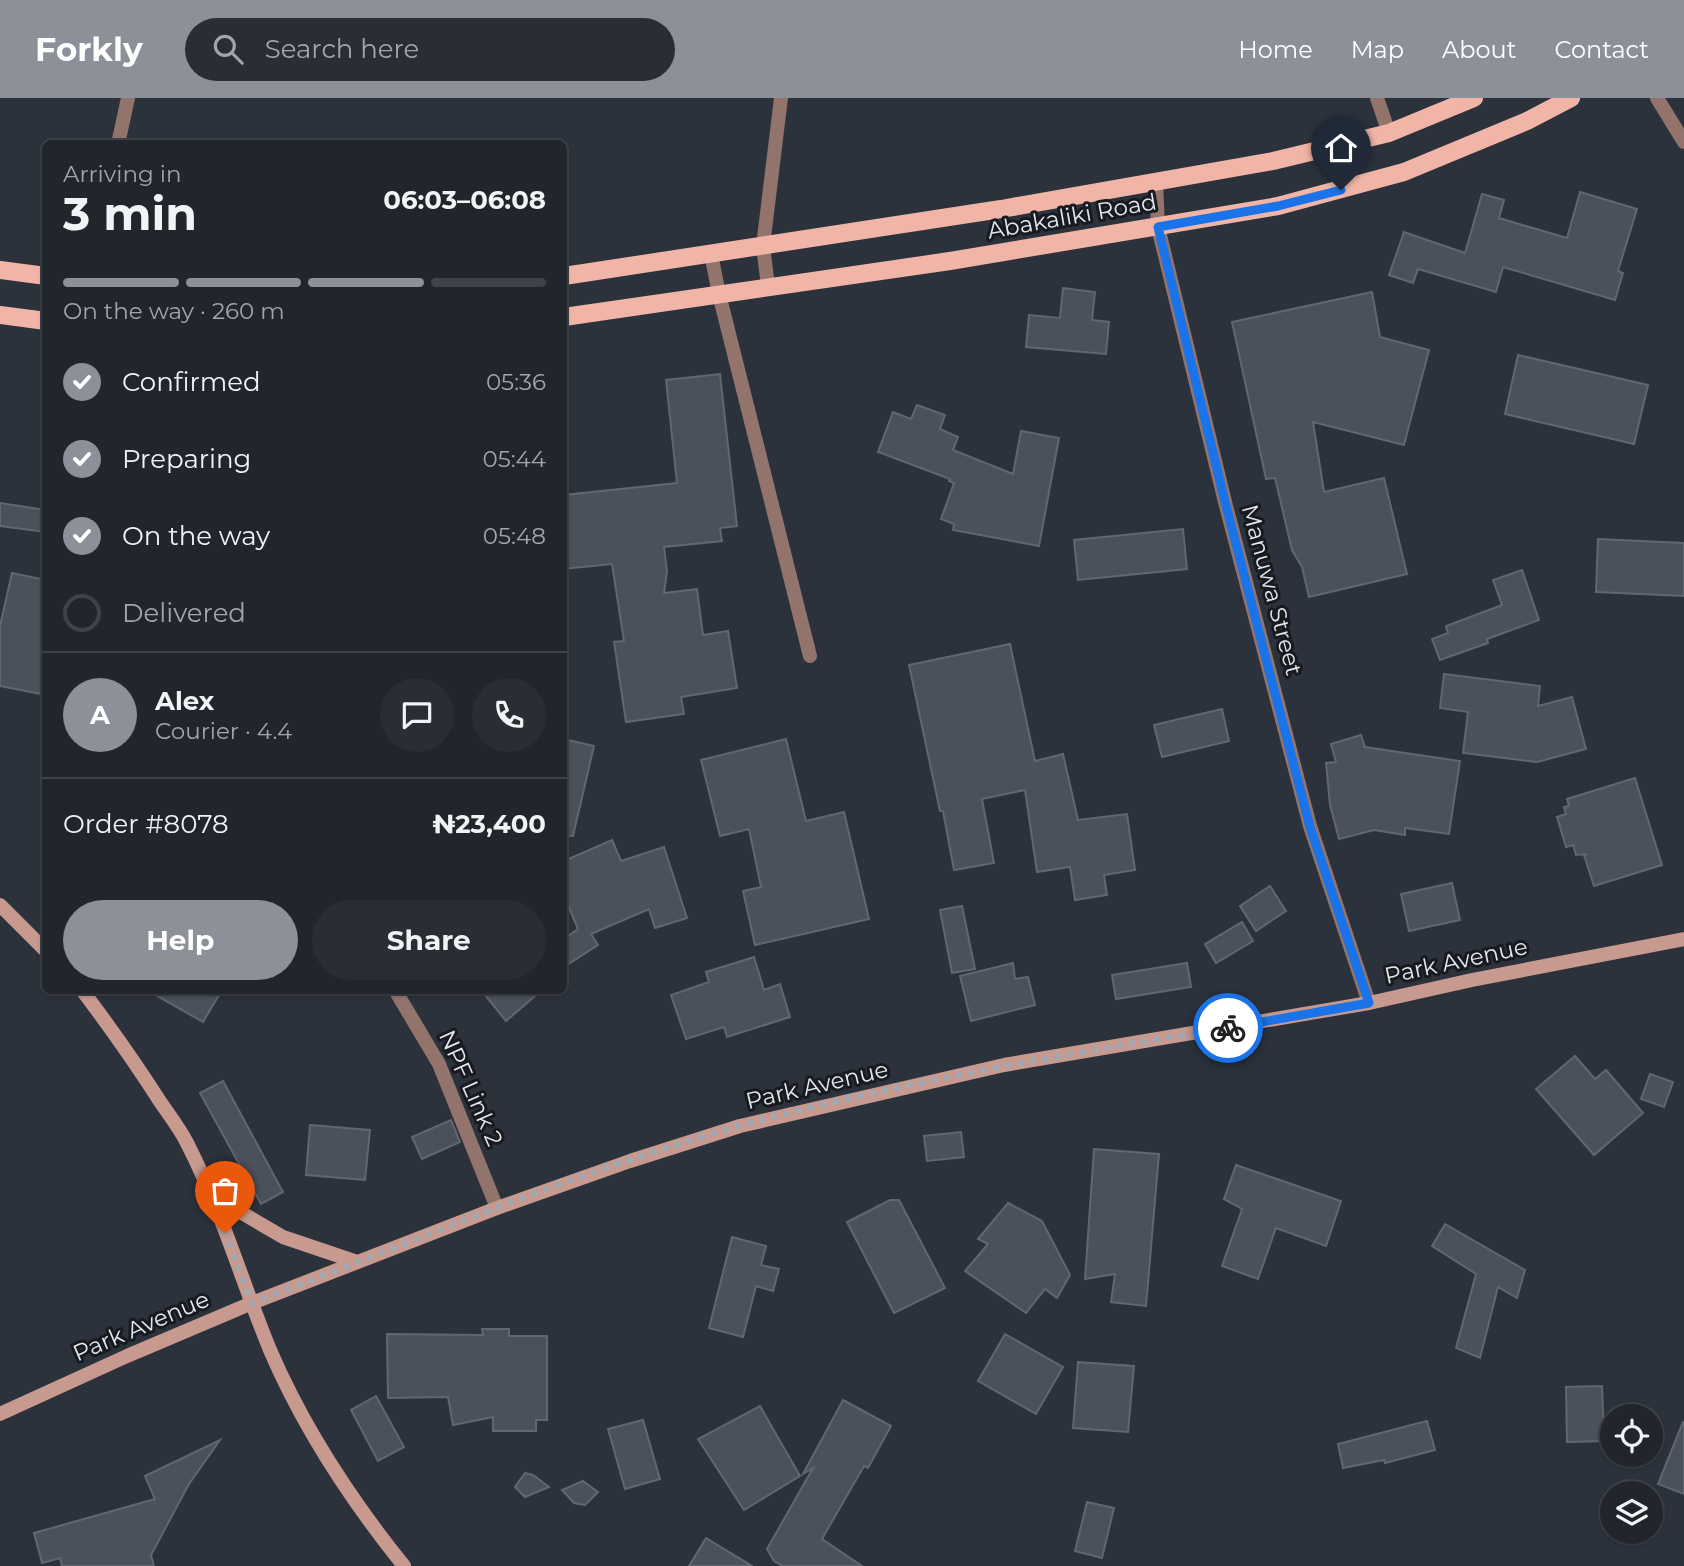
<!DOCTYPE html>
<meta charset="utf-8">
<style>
body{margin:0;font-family:Montserrat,sans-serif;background:#292e35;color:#f1f3f6;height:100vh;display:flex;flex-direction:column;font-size:26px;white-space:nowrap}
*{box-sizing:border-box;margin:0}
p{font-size:23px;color:#a2a5aa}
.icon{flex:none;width:38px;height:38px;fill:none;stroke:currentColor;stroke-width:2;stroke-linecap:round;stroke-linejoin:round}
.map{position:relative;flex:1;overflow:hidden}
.details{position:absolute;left:42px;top:42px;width:525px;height:854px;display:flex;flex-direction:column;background:#21262d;border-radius:10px;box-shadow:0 2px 5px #0004,0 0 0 2px #3e4349}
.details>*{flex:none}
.buttons{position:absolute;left:1600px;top:1306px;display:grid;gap:14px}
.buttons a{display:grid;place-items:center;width:63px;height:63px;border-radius:50%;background:#21262d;box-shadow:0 2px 5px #0004,0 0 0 2px #3e4349;font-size:35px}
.pin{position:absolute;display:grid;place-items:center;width:60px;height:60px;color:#fff;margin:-72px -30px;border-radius:50% 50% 50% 0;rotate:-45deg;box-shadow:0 0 7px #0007}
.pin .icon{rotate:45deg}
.courier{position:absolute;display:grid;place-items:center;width:70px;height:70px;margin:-35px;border:5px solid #1a73e8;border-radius:50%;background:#fff;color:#222;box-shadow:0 2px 9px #0007}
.overview em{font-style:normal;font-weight:700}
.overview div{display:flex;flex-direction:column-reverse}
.overview{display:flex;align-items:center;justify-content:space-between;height:119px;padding:0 21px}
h1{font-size:46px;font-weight:700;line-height:52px}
.bar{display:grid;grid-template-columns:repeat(4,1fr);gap:10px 7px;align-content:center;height:84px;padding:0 21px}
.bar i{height:9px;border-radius:5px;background:#3e4349}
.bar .selected{background:#8c9099}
.bar p{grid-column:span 4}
.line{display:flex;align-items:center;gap:18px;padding:0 21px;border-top:2px solid #3e4349}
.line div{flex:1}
.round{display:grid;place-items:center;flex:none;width:74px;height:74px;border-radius:37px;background:#292e35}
ol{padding:0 21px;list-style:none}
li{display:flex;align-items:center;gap:21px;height:77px}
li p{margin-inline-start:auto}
li .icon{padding:7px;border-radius:50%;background:#8c9099;color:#fff;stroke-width:4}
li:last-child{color:#a2a5aa}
li i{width:38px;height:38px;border:4px solid #3e4349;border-radius:50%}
.cta{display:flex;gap:14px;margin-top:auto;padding:14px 21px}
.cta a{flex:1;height:80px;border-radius:42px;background:#8c9099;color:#fff;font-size:28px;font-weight:700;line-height:80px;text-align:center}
.cta a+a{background:#292e35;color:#f1f3f6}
header{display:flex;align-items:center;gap:42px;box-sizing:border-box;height:98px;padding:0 35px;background:#8c9099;color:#fff}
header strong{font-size:33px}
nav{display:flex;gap:38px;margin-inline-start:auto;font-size:24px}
.search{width:490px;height:63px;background:#292e35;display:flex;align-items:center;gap:18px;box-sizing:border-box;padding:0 24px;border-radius:38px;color:#a2a5aa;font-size:26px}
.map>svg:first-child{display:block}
.building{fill:#4a515b;stroke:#606772;stroke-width:2}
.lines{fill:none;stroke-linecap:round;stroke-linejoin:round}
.street{stroke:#92746d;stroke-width:14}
.secondary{stroke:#c8998e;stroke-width:14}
.primary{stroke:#f1b5a7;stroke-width:18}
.done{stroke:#a4a8b0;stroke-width:7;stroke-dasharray:0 12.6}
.route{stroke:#1a73e8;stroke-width:9}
.labels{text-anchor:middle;stroke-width:6;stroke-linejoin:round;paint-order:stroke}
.street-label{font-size:23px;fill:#e4e8ee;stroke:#171a1e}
</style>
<header>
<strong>Forkly</strong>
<div class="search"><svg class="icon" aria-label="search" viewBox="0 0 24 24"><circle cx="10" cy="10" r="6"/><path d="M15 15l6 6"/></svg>Search here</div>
<nav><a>Home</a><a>Map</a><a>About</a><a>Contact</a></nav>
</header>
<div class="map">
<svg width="1684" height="1468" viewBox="0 0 1684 1468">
<rect width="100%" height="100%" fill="#2c323c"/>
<!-- building -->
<g class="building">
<polygon points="1580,94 1637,111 1618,173 1623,175 1615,202 1503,169 1496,194 1418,171 1413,185 1389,177 1404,134 1465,155 1482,96 1504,102 1499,120 1567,140"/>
<polygon points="1063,190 1095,194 1092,222 1109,224 1106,256 1026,249 1029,217 1060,220"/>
<polygon points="1372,194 1380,239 1429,252 1404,347 1313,324 1324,394 1384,380 1407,476 1309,499 1302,469 1292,452 1275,380 1266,381 1232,224"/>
<polygon points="1518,257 1648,287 1634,346 1505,316"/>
<polygon points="720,276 737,428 720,430 722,443 664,449 667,473 664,495 697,491 703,537 728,533 737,590 681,599 684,616 626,624 614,544 624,543 612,466 564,471 564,397 677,385 666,282"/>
<polygon points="917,307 945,317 940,331 958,339 953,352 1013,376 1021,333 1059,340 1039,448 953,432 954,426 941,421 954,385 949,383 950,381 878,354 893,314 911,321"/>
<polygon points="0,405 46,412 46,434 0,428"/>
<polygon points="1183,431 1187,471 1078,482 1074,442"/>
<polygon points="1598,441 1684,445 1684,498 1596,494"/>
<polygon points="1522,472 1539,522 1487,541 1488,545 1440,562 1432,541 1448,535 1446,528 1502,507 1493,482"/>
<polygon points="12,475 46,482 46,597 0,588 0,528"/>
<polygon points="1010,546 1035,663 1063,656 1078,722 1127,716 1135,772 1104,777 1107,797 1075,802 1070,769 1037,774 1025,692 982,701 994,765 954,772 943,713 940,713 909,567"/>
<polygon points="1444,576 1540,588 1538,608 1572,599 1586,651 1537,664 1463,655 1468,614 1440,610"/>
<polygon points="1222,611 1229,643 1162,659 1154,627"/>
<polygon points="1361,637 1365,649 1460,663 1449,736 1405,730 1405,737 1374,732 1339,741 1330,707 1326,665 1336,664 1331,646"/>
<polygon points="564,641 594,648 573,738 564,737"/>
<polygon points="786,641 806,723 844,714 869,821 755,847 743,793 761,789 749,731 720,738 701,662"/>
<polygon points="1635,680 1662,767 1594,788 1584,757 1587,756 1576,757 1573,747 1566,749 1557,719 1566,716 1564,709 1569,708 1567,701"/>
<polygon points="612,742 621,763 664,749 687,820 655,830 649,811 591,836 598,847 564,869 564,841 578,831 564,798 564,763"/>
<polygon points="1452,785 1460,822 1409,833 1401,796"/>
<polygon points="1270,788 1286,813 1256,833 1240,808"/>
<polygon points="962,808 975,871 952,875 940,812"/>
<polygon points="1242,824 1253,843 1216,865 1205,846"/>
<polygon points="754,859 764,892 780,886 790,919 727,939 724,929 686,941 671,897 709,884 706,874"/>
<polygon points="1013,865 1015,881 1028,879 1035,907 971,923 960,878"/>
<polygon points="1187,865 1191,889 1116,901 1112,877"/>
<polygon points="147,892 222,892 203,924"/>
<polygon points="481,892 542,892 506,923"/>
<polygon points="1575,958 1595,981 1606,972 1643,1015 1594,1057 1536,991"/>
<polygon points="1650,976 1673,984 1664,1009 1641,1001"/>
<polygon points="223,983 283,1094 261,1106 200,995"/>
<polygon points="451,1022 460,1044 422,1061 412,1039"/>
<polygon points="310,1027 370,1032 365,1082 306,1077"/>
<polygon points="961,1034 964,1059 927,1063 924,1038"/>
<polygon points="1094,1051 1159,1056 1146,1208 1111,1204 1115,1176 1085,1181"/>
<polygon points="1236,1067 1341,1103 1326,1148 1276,1130 1258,1181 1222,1168 1242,1111 1224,1101"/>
<polygon points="890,1102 899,1102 945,1190 894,1215 847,1124"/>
<polygon points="1008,1105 1042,1123 1070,1177 1057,1200 1045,1191 1026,1215 965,1173 988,1146 978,1141"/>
<polygon points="1445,1126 1525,1172 1517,1200 1498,1189 1480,1260 1456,1250 1476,1176 1432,1148"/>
<polygon points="732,1139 766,1148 761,1167 779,1171 773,1193 756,1188 743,1239 709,1230"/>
<polygon points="482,1231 509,1231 509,1238 547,1238 547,1322 536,1322 536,1333 493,1333 493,1319 453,1327 448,1299 388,1300 387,1236 483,1237"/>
<polygon points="1005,1236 1063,1269 1036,1316 978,1283"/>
<polygon points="1078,1264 1134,1268 1128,1334 1073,1330"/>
<polygon points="1602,1288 1604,1343 1567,1344 1566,1289"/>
<polygon points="376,1298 404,1349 378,1363 351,1312"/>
<polygon points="843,1302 891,1328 868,1370 864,1368 822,1441 862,1468 783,1468 774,1463 767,1451 813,1370 803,1376"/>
<polygon points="760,1308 800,1378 744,1412 698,1341"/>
<polygon points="643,1322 660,1381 625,1391 608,1331"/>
<polygon points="1427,1323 1435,1352 1385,1365 1384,1362 1343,1370 1338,1346"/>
<polygon points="1683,1324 1684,1324 1684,1396 1658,1386"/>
<polygon points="220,1342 189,1386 151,1457 154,1468 62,1468 60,1460 42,1465 34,1435 155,1401 145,1378"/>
<polygon points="525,1375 533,1377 549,1389 525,1399 515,1389"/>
<polygon points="583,1383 598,1394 585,1407 574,1405 562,1392"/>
<polygon points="1087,1404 1114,1410 1102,1460 1075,1453"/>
<polygon points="706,1440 752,1468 689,1468"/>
</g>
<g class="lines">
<!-- street -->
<g class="street">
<polyline points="1377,0 1389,35"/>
<polyline points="1657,0 1684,44"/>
<polyline points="118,46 128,0"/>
<polyline points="1156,84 1158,129 1225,404 1310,728 1369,905"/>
<polyline points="711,156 719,196 810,558"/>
<polyline points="768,188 763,148 781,0"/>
<polyline points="395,892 439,966 497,1110"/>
</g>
<!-- secondary -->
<g class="secondary">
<polyline points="0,807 46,853"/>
<path d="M82,892C110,929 136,966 161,1005C170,1018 180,1031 187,1045C221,1111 242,1184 270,1252C304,1331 350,1401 404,1468"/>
<polyline points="207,1088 242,1115 283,1139 357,1164"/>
<polyline points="0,1316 127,1258 252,1205 497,1110 630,1063 740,1028 1004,967 1369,905 1472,882 1684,841"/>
</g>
<!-- primary -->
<g class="primary">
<polyline points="0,172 46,178"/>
<polyline points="564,178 1001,111 1273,63 1389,35 1474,0"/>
<polyline points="0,217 46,223"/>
<polyline points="564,219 950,163 1278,108 1404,74 1527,23 1571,0"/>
</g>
</g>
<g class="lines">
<!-- done -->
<path class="done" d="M225,1135L252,1205C413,1144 573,1074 740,1028C900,984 1065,956 1228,930"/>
<!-- route -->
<polyline class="route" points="1228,930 1369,905 1310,729 1225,404 1158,129 1278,108 1341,92"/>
</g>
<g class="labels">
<!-- street labels -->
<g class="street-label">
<text transform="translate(1072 118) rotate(-10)" y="8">Abakaliki Road</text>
<text transform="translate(1272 492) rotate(75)" y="8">Manuwa Street</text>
<text transform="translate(1456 863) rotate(-12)" y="8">Park Avenue</text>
<text transform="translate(817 987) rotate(-13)" y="8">Park Avenue</text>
<text transform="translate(471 990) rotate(66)" y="8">NPF Link 2</text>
<text transform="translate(141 1228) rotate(-23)" y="8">Park Avenue</text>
</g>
</g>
</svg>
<div class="buttons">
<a><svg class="icon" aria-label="locate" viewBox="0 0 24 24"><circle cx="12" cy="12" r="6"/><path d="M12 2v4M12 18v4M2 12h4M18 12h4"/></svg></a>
<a><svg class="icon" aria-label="layers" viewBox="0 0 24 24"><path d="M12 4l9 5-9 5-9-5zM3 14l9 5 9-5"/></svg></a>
</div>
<div class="pin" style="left:225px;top:1135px;background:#ea580c"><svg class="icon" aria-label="bag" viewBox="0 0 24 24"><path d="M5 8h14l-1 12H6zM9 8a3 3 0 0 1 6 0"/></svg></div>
<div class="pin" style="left:1341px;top:92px;background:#1f2937"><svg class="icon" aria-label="home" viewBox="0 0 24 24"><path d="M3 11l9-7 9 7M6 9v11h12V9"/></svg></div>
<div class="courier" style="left:1228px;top:930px"><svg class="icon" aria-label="bike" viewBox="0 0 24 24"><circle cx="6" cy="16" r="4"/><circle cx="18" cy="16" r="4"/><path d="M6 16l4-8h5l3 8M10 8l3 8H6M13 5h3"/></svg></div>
<section class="details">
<div class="overview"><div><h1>3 min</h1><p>Arriving in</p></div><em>06:03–06:08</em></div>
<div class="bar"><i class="selected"></i><i class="selected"></i><i class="selected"></i><i></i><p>On the way · 260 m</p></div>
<ol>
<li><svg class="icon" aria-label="check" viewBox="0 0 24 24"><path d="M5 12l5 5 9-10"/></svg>Confirmed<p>05:36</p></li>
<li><svg class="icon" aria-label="check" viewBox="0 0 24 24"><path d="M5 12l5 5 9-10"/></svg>Preparing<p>05:44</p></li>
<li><svg class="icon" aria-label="check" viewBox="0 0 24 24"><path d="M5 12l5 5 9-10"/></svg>On the way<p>05:48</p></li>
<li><i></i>Delivered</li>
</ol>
<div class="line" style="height:126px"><b class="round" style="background:#8c9099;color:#fff">A</b><div><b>Alex</b><p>Courier · 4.4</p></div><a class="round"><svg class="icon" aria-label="chat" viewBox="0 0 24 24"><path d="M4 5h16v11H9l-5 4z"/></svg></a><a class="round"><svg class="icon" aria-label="phone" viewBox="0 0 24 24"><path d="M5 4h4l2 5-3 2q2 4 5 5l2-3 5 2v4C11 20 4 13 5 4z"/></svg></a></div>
<div class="line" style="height:91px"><div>Order #8078</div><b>₦23,400</b></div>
<div class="cta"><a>Help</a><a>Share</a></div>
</section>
</div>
